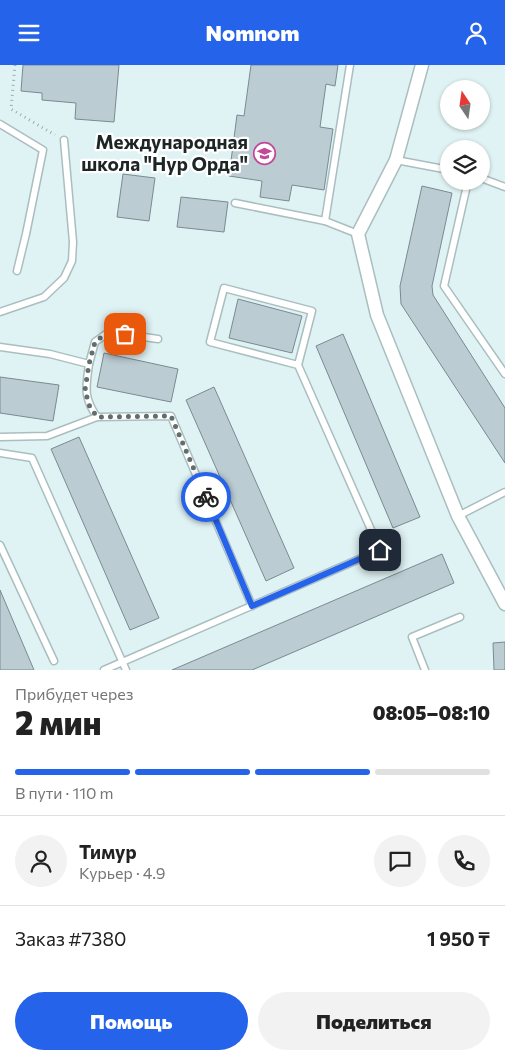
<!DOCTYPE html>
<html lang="ru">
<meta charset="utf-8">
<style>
body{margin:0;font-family:Commissioner,sans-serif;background:#f2f2f2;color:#222;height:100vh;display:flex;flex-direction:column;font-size:19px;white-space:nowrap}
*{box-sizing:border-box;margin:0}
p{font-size:16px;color:#767676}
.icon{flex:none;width:28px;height:28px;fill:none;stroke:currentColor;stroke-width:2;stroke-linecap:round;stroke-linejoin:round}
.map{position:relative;height:605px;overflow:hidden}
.sheet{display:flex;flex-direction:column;background:#fff;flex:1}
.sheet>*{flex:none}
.needle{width:32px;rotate:347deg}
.tools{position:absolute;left:440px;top:15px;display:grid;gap:10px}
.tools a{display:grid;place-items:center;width:50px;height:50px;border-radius:50%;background:#fff;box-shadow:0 1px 4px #0004;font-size:25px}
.pin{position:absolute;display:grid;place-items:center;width:42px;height:42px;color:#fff;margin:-21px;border-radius:10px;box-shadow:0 2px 8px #0006}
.courier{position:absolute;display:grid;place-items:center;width:50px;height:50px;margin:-25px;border:4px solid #2563eb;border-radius:50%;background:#fff;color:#222;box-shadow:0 1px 6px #0007}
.summary em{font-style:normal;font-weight:800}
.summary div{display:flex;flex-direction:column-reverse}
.summary{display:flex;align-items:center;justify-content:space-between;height:85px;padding:0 15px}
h1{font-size:32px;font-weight:800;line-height:38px}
.bar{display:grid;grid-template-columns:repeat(4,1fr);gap:8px 5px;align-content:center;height:60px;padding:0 15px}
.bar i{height:6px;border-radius:4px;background:#e0e0e0}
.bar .active{background:#2563eb}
.bar p{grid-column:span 4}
.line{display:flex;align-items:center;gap:12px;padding:0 15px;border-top:1px solid #e0e0e0}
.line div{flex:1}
.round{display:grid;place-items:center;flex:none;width:52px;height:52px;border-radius:26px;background:#f2f2f2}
.action{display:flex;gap:10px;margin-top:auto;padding:10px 15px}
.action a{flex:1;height:58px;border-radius:30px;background:#2563eb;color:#fff;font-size:20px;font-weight:800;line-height:58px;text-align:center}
.action a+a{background:#f2f2f2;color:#222}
header{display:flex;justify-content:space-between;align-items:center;height:65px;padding:0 15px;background:#2563eb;color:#fff;font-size:22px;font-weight:800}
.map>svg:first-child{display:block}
.building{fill:#bbccd3;stroke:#7b8a91}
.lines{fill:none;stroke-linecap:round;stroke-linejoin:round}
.service-casing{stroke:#abbebf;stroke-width:9}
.minor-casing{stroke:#abbebf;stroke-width:15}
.path{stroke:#9eadad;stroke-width:3;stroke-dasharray:1 4;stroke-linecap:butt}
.service{stroke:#fff;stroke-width:6}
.minor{stroke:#fff;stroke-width:12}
.done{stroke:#626d6d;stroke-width:5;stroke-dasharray:0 9}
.route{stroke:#2563eb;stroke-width:6}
.labels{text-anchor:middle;stroke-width:4.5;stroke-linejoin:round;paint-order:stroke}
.poi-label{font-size:19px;font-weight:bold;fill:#1e2525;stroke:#fff;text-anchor:end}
</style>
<header><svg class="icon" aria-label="menu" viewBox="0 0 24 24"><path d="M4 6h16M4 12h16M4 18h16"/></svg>Nomnom<svg class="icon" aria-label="person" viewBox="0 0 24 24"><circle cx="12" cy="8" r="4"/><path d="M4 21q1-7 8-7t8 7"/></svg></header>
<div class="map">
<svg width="505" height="605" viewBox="0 0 505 605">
<rect width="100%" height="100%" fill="#e0f3f4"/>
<!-- building -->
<g class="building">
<polygon points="23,0 119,0 114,57 75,54 76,38 42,35 42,28 21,26"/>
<polygon points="251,0 338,0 335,21 326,19 320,62 333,64 324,125 292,120 289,136 260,132 262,116 229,111 237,50 244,51"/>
<polygon points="123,109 155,113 149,156 117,152"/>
<polygon points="422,121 452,128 432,221 433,230 505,343 505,398 401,239 400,221"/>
<polygon points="181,132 228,137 224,167 177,162"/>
<polygon points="238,234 302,251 292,288 229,273"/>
<polygon points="343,269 420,452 393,463 316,281"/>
<polygon points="104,288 178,304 171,337 97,322"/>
<polygon points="0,312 59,320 53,356 0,348"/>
<polygon points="214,322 294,503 266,516 186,335"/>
<polygon points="79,372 159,553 130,565 51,384"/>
<polygon points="442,489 454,518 252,605 172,605"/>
<polygon points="0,525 34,605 0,605"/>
<polygon points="505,577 505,605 494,605 493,578"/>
</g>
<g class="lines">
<defs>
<g id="service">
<polyline points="0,59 43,85 26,169 17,206"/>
<polyline points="396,95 449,105"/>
<polyline points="481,113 505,122"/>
<polyline points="468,116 444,221 505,309"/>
<polyline points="235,138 325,156 358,169"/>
<polyline points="325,156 350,0"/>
<polyline points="0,247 44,232 64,213 72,196 73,177 64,75"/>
<polyline points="0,282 50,289 89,299 95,277 109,267 158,274"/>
<path d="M89,299C86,322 83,332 97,352"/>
<polyline points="0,372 47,371 97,352 171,351 252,541"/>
<polyline points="0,388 32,393 126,605"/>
<polyline points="458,451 505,427"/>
<polyline points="0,480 54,596"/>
<polyline points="104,605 380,485 298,300 312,246 224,223 210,277 298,300"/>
<polyline points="425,605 412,572 460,552"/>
</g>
<polyline id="minor" points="422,0 396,95 358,169 377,250 458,451 505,539"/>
</defs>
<!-- service casing -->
<use href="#service" class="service-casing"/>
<!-- minor casing -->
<use href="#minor" class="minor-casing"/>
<!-- path -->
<polyline class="path" points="15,0 11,44 55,70"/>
<!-- service -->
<use href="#service" class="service"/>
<!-- minor -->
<use href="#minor" class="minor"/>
</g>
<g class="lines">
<!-- done -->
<polyline class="done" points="125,269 108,267 95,277 89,299 85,325 89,340 97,352 171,351 206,432"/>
<!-- route -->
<polyline class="route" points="206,432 252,541 380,485"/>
</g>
<!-- icons -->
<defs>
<symbol id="school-ring" viewBox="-11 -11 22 22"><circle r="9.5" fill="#fff" stroke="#c34899" stroke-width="1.5"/><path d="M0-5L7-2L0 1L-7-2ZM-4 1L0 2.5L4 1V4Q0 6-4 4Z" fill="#c34899"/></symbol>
</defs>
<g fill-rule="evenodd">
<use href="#school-ring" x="252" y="76" width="25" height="25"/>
</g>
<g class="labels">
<!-- poi labels -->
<g class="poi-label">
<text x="248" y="84">Международная<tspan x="248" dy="22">школа "Нур Орда"</tspan></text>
</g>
</g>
</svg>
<div class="tools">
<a><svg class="needle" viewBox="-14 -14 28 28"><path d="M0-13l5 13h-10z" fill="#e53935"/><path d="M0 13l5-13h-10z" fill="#767676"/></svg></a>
<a><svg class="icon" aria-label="layers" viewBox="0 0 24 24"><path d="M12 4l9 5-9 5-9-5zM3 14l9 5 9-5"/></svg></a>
</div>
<div class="pin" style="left:125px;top:269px;background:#ea580c"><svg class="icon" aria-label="bag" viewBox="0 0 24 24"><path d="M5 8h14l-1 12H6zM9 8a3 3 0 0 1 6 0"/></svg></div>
<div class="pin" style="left:380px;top:485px;background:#1f2937"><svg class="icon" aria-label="home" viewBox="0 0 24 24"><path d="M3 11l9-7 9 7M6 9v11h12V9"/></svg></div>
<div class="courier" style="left:206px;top:432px"><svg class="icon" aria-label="bike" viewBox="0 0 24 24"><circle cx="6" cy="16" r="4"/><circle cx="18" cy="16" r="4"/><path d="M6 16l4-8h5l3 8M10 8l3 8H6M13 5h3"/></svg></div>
</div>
<section class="sheet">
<div class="summary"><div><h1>2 мин</h1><p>Прибудет через</p></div><em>08:05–08:10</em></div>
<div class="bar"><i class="active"></i><i class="active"></i><i class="active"></i><i></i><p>В пути · 110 m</p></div>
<div class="line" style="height:90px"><a class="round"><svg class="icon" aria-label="person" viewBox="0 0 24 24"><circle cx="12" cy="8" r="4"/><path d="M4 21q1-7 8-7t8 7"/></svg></a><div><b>Тимур</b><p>Курьер · 4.9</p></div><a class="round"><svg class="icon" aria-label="chat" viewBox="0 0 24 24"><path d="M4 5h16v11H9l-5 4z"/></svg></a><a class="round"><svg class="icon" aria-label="phone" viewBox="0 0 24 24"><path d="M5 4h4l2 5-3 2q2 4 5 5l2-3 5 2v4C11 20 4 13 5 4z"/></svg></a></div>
<div class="line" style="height:65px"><div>Заказ #7380</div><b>1 950 ₸</b></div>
<div class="action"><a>Помощь</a><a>Поделиться</a></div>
</section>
